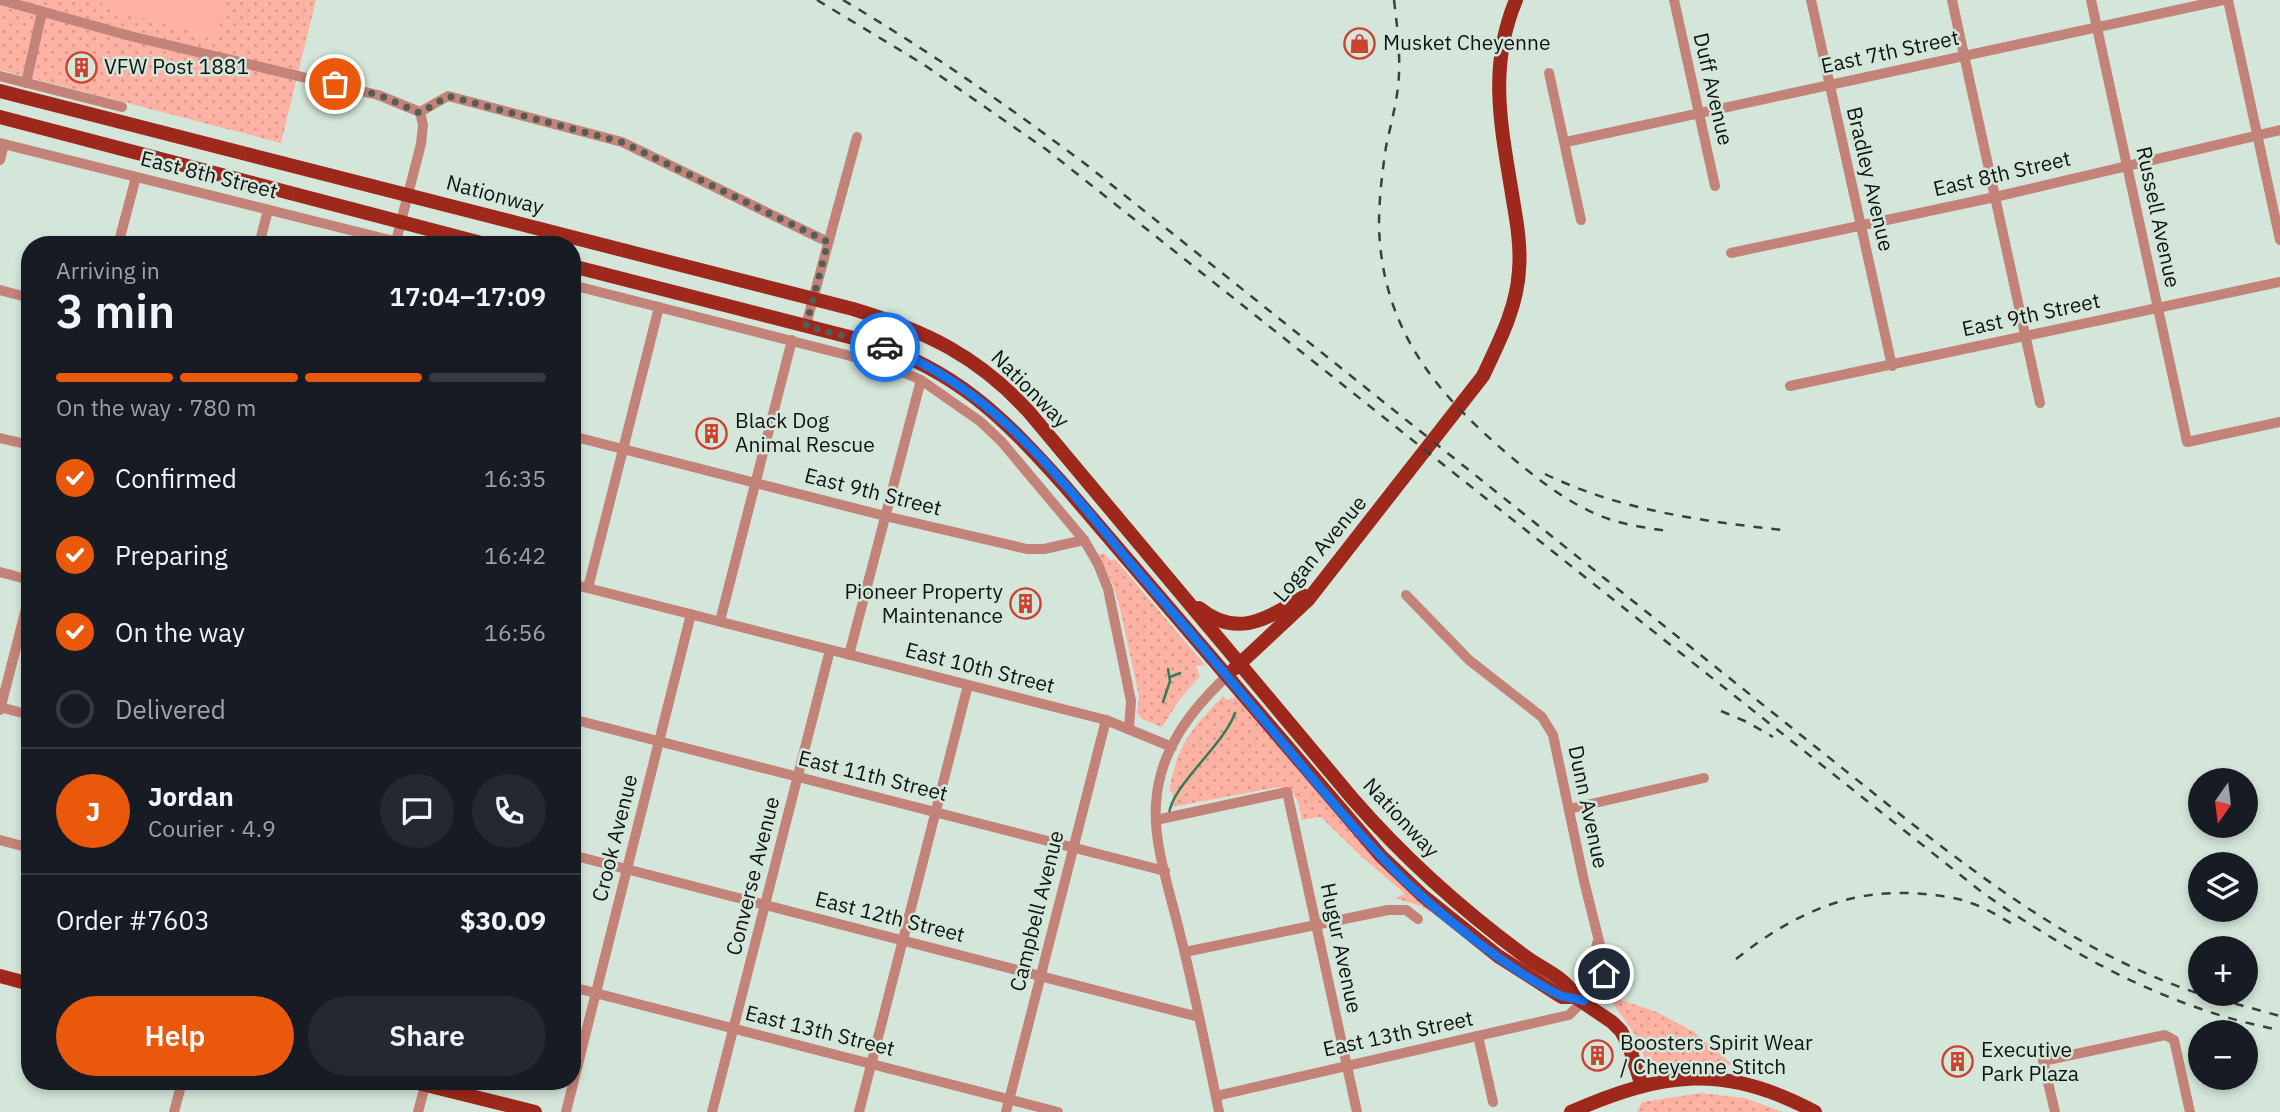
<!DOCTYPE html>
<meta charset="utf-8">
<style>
body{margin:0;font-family:"IBM Plex Sans",sans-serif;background:#242831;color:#f1f3f6;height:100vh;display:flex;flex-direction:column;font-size:26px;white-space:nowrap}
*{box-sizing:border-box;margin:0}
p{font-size:23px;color:#9ea1a6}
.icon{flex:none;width:38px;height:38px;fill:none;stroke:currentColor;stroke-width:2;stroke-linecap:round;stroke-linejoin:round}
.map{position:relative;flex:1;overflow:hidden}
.drawer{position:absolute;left:21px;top:236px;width:560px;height:854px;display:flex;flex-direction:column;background:#171b24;border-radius:28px;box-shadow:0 4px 10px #0003}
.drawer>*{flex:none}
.needle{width:46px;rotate:194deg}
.buttons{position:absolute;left:2188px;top:768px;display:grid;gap:14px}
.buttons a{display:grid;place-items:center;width:70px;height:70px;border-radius:50%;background:#171b24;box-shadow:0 4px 10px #0003;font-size:35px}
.pin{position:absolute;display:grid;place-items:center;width:60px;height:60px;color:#fff;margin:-30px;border:4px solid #fff;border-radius:50%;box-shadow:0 2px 7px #0007}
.courier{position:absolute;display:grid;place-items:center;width:70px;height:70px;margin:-35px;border:5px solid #1a73e8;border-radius:50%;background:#fff;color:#222;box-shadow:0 2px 9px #0007}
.summary em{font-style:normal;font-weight:600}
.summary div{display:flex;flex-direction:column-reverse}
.summary{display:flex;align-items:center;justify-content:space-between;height:119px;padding:0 35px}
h1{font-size:46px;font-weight:600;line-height:52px}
.bar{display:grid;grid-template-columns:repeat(4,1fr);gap:10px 7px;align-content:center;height:84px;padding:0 35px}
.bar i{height:9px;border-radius:5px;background:#363941}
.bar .selected{background:#ea580c}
.bar p{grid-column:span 4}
.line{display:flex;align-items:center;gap:18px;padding:0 35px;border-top:2px solid #363941}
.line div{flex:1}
.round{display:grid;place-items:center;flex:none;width:74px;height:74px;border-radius:37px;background:#242831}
ol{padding:0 35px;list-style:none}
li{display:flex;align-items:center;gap:21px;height:77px}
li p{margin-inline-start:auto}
li .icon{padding:7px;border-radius:50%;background:#ea580c;color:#fff;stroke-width:4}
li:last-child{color:#9ea1a6}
li i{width:38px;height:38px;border:4px solid #363941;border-radius:50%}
.button{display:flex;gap:14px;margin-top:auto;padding:14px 35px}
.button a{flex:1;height:80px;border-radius:42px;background:#ea580c;color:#fff;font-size:28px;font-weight:600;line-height:80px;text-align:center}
.button a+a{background:#242831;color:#f1f3f6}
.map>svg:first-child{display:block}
.grass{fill:url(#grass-dots)}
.pitch{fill:#feb2a4}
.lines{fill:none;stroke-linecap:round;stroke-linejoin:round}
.stream{stroke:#367d56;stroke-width:2.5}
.minor{stroke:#c48378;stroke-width:10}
.major{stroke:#9d281b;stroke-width:14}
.rail{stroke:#38413b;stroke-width:2.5;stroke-dasharray:9 9;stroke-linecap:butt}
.done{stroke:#545e57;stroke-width:7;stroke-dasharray:0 12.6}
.route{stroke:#1a73e8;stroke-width:9}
.labels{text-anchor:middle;stroke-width:5;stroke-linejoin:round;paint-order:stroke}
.poi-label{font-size:21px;fill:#0f1511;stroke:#d4e6da;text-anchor:start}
.street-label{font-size:21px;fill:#0f1511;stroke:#d4e6da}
</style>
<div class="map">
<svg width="2280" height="1112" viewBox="0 0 2280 1112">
<defs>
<pattern id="grass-dots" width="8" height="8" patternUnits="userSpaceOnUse" patternTransform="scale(1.75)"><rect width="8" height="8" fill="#feb2a4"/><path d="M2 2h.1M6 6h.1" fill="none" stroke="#d8988c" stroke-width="1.8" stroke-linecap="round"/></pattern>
</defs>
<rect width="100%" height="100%" fill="#d4e6da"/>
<!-- grass -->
<g class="grass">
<polygon points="0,0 316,0 281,143 0,70"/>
<polygon points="1104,553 1110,560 1115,559 1205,665 1196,666 1200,676 1180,699 1162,727 1142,719 1137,713 1139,696 1119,604 1113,585 1098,555"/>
<path d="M1223,696L1227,700L1237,697L1431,910L1429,912L1421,906L1394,898L1405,894L1362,857L1321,817L1302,820C1299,804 1297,788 1278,787L1172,807L1173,793L1170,791V786C1179,741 1193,728 1223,696Z"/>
<polygon points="1607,995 1657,1012 1694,1032 1733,1065 1694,1062 1658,1065 1645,1058 1634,1033"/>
<polygon points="1701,1093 1745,1098 1783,1112 1637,1112 1642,1102"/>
</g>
<!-- pitch -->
<polygon class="pitch" points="99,0 224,0 224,2 217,38 105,8"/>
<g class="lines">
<!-- stream -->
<g class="stream">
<polyline points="1170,677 1180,673"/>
<polyline points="1163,702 1170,681 1168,669"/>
<path d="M1169,815C1170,787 1224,745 1235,713"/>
</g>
<!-- minor -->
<g class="minor">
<polyline points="1,0 130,36 378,95 420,112"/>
<polyline points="1674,0 1715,186"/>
<polyline points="1811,0 1892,366"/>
<polyline points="1952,0 2040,403"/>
<polyline points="2091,0 2187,442 2280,422"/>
<polyline points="2228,0 2280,240"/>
<polyline points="1549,73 1581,220"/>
<polyline points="0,76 122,107"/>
<polyline points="26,83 42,12"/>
<polyline points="420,112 448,96 622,142 828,242"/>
<polyline points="1566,142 2223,0"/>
<polyline points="0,143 410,245"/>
<polyline points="0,160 4,144"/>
<polyline points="118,245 136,177"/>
<polyline points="259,245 268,210"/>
<polyline points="395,245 421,144 423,125 420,112"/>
<polyline points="1731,253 1995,197 2280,130"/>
<polyline points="572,285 886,365 921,380 981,422 1001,441 1084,540 1098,564 1108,589 1131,701 1129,729"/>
<polyline points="0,290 30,298"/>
<polyline points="806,325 857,137"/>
<polyline points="1790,386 2280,282"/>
<polyline points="572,436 885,516 1027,549 1044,549 1084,540"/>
<polyline points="0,438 30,445"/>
<polyline points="0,572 30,580"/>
<polyline points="572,584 1106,720 1172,747"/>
<polyline points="588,588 659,307"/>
<path d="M1406,595L1469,660L1542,717L1553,735L1584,881L1604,961C1605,974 1603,982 1596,993L1587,997"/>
<polyline points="720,621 792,340"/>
<polyline points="849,655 921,380"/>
<polyline points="0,707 30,715"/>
<polyline points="0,710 30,593"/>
<polyline points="572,719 1165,871"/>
<polyline points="1569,809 1704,778"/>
<polyline points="1156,820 1287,792 1357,1112"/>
<polyline points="0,840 30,848"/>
<polyline points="572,855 1199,1017"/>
<polyline points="1185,952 1388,910 1406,910 1418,919"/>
<polyline points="572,987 1058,1112"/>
<polyline points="1478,1036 1493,1102"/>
<polyline points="1216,1096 1569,1015 1587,997 1584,986 1594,964 1597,943"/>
<polyline points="174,1112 182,1082"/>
<polyline points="418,1112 426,1082"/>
<polyline points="566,1112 691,614"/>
<polyline points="712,1112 830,650"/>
<polyline points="859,1112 968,685"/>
<polyline points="1006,1112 1106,720"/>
<path d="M1219,1112C1207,1053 1195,993 1180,934C1171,895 1153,845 1156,804C1159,751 1190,711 1227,676"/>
<polyline points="2055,1112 2043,1061 2165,1035 2174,1040 2190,1112"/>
</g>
<!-- major -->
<g class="major">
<path d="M0,91L853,309C926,331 978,356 1029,412L1352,798C1404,858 1462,910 1526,957C1542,969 1567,978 1575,997"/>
<polyline points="0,117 489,245"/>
<path d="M572,266L869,342C957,371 1003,417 1063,484L1381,856L1423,896L1498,956L1562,997H1575L1612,1022L1621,1031L1629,1046L1642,1086"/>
<path d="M1199,608C1238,640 1269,617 1305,596"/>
<path d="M1234,669L1308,600L1483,376C1499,342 1517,308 1519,270C1521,247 1517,223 1513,200C1502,130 1487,69 1516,0"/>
<polyline points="0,976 30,984"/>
<polyline points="414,1082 535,1112"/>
<path d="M1571,1112C1662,1072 1725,1063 1815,1112"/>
</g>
<!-- rail -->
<g class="rail">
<path d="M817,0L923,64L1047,150L1983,893C2072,955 2172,1010 2280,1030"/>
<path d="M843,0C929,51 1008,106 1088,166L1911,823C2001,893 2091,958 2200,994"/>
<path d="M1394,0C1397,25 1400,49 1399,74C1398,99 1391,123 1386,147C1382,173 1379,200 1379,226C1382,332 1439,397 1516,461C1545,485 1578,510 1615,521C1631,526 1650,528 1667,531"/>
<path d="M1545,474C1619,510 1701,521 1782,530"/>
<polyline points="1721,711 1747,722 1773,737"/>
<path d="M1736,959C1793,914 1850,887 1924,894C1940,896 1956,897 1971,903C1986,908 2000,917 2014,925"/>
<polyline points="2200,994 2280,1016"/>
</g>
</g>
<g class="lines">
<!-- done -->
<polyline class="done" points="335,84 379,95 420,113 448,96 622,142 828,242 806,326 885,347"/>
<!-- route -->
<path class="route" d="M885,347C992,386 1062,481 1132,565C1183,624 1233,683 1283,743C1320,787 1357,833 1398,874C1440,915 1506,968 1559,995C1567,999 1575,997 1583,1001L1587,996L1597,993L1604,974"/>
</g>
<!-- icons -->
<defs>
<symbol id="shop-ring" viewBox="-11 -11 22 22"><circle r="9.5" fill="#d4e6da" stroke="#cd412f" stroke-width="1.5"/><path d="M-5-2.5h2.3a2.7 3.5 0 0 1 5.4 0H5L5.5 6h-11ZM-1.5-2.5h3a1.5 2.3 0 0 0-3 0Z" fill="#cd412f"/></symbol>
<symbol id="building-ring" viewBox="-11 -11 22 22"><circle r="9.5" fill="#d4e6da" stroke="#cd412f" stroke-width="1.5"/><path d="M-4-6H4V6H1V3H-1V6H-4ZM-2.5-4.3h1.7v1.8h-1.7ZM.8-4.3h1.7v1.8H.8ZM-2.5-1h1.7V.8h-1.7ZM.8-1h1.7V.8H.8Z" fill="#cd412f"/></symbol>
</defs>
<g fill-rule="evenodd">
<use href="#shop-ring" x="1342" y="26" width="35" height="35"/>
<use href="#building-ring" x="64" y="50" width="35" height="35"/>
<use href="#building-ring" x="694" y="416" width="35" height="35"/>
<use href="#building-ring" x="1008" y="586" width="35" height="35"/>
<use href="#building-ring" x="1580" y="1038" width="35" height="35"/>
<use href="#building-ring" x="1940" y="1044" width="35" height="35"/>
</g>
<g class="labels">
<!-- poi labels -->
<g class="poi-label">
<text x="1383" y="50">Musket Cheyenne</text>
<text x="104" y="74">VFW Post 1881</text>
<text x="735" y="428">Black Dog<tspan x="735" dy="24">Animal Rescue</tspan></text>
<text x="1003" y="599" text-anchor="end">Pioneer Property<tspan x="1003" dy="24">Maintenance</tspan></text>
<text x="1620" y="1050">Boosters Spirit Wear<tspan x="1620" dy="24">/ Cheyenne Stitch</tspan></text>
<text x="1981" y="1057">Executive<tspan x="1981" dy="24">Park Plaza</tspan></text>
</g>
<!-- street labels -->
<g class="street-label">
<text transform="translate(1890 52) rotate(-12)" y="7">East 7th Street</text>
<text transform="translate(1713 89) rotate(77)" y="7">Duff Avenue</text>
<text transform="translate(2002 174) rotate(-13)" y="7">East 8th Street</text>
<text transform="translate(209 175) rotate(14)" y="7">East 8th Street</text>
<text transform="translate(1870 179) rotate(77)" y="7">Bradley Avenue</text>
<text transform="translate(495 195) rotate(15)" y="7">Nationway</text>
<text transform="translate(2158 217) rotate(78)" y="7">Russell Avenue</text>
<text transform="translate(2031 315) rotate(-12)" y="7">East 9th Street</text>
<text transform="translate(1030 389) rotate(45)" y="7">Nationway</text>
<text transform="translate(873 492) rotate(14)" y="7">East 9th Street</text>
<text transform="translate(1320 549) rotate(-50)" y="7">Logan Avenue</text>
<text transform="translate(980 668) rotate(14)" y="7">East 10th Street</text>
<text transform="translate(873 776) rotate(14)" y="7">East 11th Street</text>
<text transform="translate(1588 807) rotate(78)" y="7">Dunn Avenue</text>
<text transform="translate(1401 818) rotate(47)" y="7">Nationway</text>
<text transform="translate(615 838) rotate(-76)" y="7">Crook Avenue</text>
<text transform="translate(753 876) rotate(-76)" y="7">Converse Avenue</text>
<text transform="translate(1037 911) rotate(-76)" y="7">Campbell Avenue</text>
<text transform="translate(890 917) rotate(14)" y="7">East 12th Street</text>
<text transform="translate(1341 948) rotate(78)" y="7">Hugur Avenue</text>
<text transform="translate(820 1031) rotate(14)" y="7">East 13th Street</text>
<text transform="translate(1398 1034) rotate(-12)" y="7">East 13th Street</text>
</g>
</g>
</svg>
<div class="buttons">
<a><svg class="needle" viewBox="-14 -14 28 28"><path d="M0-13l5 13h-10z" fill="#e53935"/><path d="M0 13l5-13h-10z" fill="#9ea1a6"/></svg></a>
<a><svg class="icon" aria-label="layers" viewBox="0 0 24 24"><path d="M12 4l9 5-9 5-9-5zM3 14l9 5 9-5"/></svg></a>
<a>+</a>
<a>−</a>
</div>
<div class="pin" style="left:335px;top:84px;background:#ea580c"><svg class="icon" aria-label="bag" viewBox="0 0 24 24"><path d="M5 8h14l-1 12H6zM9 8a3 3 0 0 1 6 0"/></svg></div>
<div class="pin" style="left:1604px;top:974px;background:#1f2937"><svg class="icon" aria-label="home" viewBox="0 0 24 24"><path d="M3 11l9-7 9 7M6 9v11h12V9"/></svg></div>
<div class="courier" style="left:885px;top:347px"><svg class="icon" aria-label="car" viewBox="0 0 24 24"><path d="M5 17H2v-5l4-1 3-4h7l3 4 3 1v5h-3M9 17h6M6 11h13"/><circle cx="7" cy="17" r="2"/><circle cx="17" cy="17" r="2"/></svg></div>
<section class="drawer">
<div class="summary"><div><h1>3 min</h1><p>Arriving in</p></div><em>17:04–17:09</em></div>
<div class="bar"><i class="selected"></i><i class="selected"></i><i class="selected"></i><i></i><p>On the way · 780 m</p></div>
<ol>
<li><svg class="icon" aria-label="check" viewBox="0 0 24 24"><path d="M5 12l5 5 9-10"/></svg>Confirmed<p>16:35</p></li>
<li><svg class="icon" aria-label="check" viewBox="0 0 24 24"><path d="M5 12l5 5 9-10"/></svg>Preparing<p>16:42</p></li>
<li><svg class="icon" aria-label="check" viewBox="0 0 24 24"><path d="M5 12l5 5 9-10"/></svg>On the way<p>16:56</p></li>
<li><i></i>Delivered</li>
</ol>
<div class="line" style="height:126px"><b class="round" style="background:#ea580c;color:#fff">J</b><div><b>Jordan</b><p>Courier · 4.9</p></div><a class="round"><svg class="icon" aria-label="chat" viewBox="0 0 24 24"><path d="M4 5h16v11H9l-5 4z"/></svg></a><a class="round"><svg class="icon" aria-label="phone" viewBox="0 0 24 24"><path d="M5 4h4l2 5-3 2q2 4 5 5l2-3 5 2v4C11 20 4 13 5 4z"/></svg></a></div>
<div class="line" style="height:91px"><div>Order #7603</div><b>$30.09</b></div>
<div class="button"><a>Help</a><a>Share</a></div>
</section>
</div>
